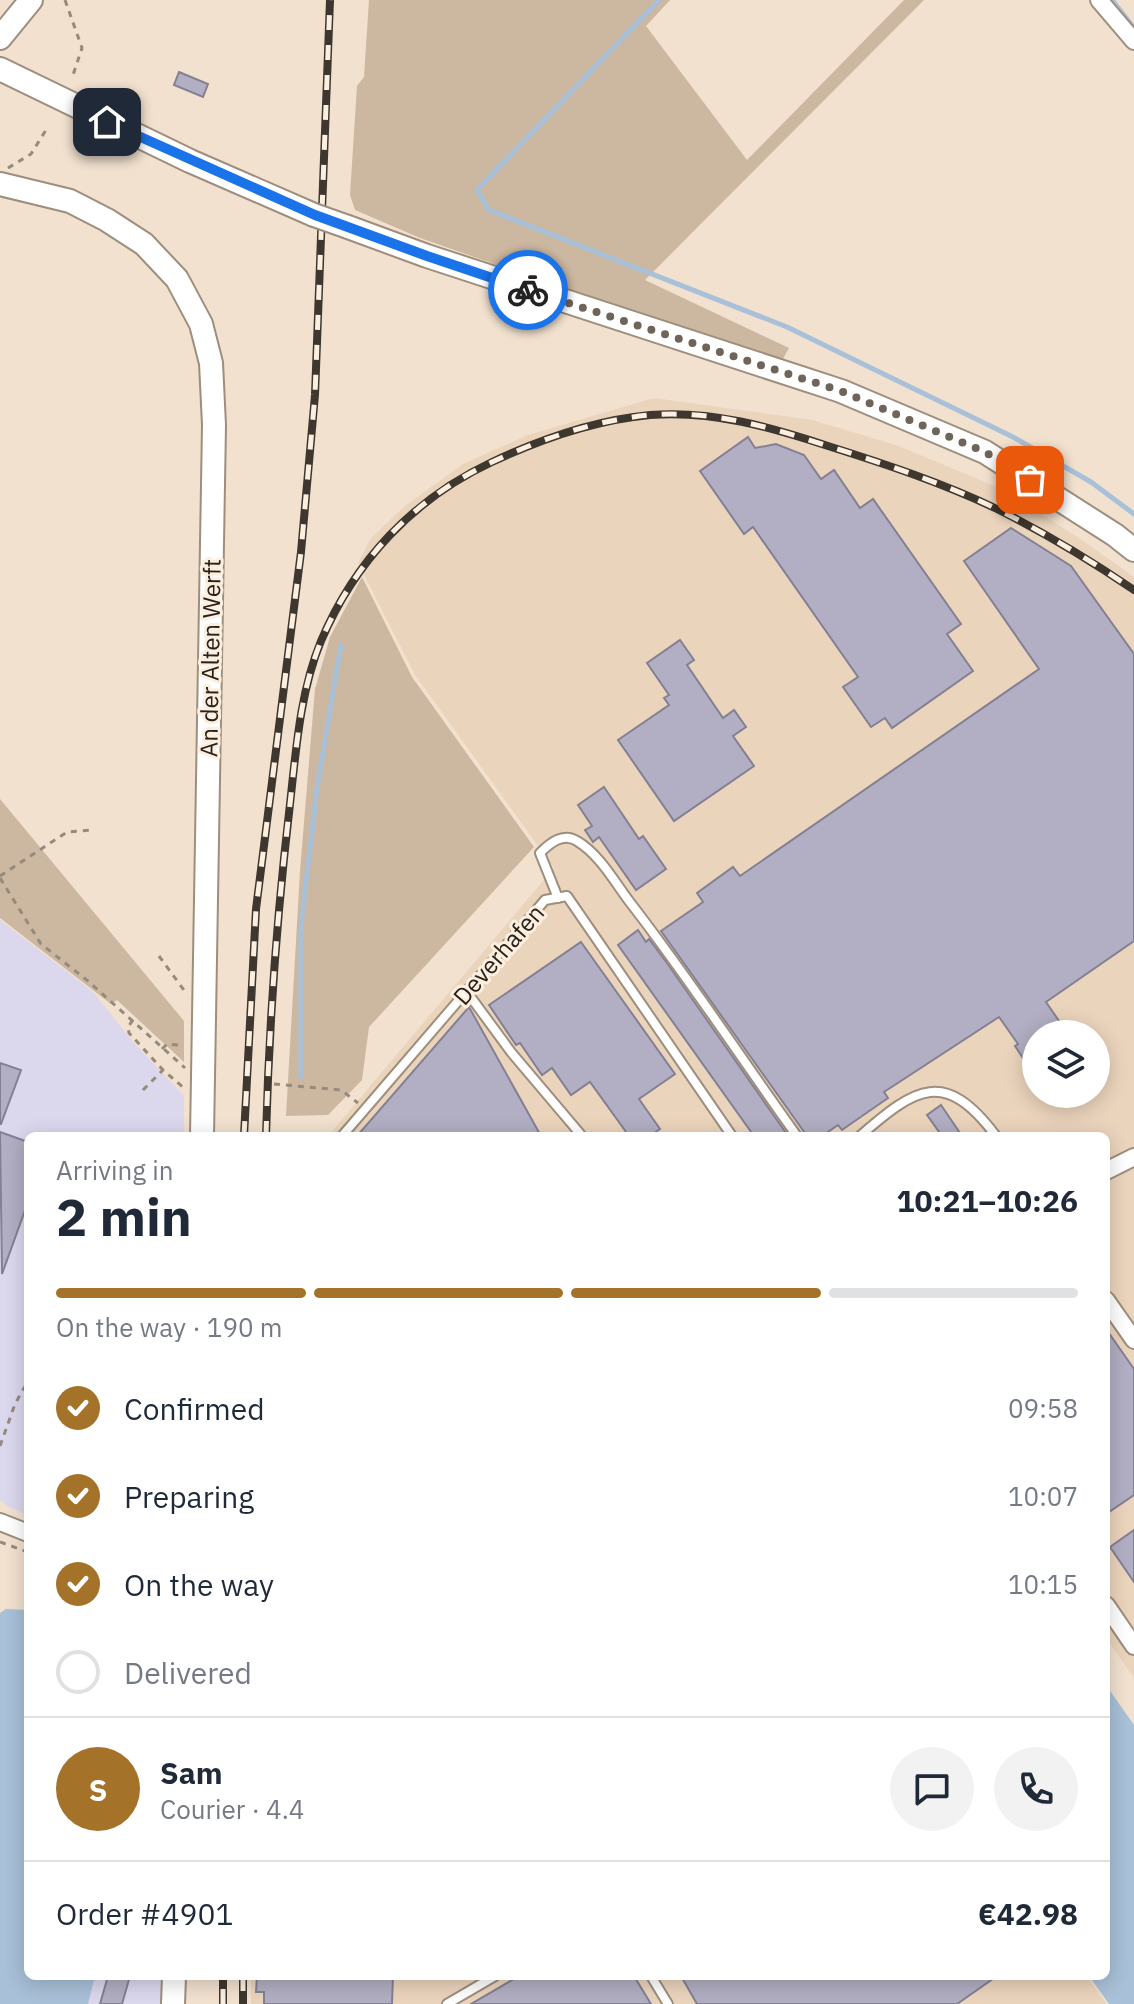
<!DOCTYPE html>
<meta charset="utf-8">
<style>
body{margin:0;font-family:"IBM Plex Sans",sans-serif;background:#f2f2f3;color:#1f2937;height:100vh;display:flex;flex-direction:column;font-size:30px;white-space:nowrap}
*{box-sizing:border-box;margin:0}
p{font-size:26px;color:#747a83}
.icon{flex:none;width:44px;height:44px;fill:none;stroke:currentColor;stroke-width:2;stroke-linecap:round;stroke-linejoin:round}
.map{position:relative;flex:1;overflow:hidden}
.side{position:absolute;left:24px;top:1132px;width:1086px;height:848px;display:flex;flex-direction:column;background:#fff;border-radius:12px;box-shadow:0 4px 20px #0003}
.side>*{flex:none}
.fabs{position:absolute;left:1022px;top:1020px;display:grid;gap:16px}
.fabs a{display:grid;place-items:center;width:88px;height:88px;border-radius:50%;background:#fff;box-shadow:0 4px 20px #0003;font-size:40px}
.pin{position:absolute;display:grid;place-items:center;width:68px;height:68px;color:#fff;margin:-34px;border-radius:16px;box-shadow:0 4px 12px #0006}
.courier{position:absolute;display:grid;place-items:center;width:80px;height:80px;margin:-40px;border:6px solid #1a73e8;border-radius:50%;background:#fff;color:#222;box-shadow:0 2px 10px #0007}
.headline em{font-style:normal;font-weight:700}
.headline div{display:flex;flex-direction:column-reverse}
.headline{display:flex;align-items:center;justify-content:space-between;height:136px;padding:0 32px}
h1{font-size:52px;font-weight:700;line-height:60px}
.bar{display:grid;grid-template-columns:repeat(4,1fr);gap:12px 8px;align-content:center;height:96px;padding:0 32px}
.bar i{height:10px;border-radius:6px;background:#e0e1e3}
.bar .on{background:#a47329}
.bar p{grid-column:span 4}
.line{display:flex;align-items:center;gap:20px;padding:0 32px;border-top:2px solid #e0e1e3}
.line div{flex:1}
.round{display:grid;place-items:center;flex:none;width:84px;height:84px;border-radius:42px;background:#f2f2f3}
ol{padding:0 32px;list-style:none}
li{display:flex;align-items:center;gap:24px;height:88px}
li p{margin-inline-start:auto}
li .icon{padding:8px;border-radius:50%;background:#a47329;color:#fff;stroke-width:4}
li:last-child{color:#747a83}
li i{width:44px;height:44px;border:4px solid #e0e1e3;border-radius:50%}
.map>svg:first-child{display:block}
.commercial{fill:#dbd7ed}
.built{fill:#ebd4bc;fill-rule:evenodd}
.green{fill:#ccb7a0}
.water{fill:#a8c0d8}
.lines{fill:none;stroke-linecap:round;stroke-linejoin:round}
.stream{stroke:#a8c0d8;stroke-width:5}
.building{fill:#b2aec3;stroke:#848094;stroke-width:2}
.lane-casing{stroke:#9d8e7d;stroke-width:12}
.street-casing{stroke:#9d8e7d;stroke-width:20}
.secondary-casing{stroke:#9d8e7d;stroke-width:26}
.path{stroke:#968a7d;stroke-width:3;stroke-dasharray:6 6;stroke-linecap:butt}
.lane{stroke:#fff;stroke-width:8}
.street{stroke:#fff;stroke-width:16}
.secondary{stroke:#fff;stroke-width:22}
.rail-casing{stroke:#3e372f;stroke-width:8}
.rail{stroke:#fdefe0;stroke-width:5;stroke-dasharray:15;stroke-linecap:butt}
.secondary-bridge-casing{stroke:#9d8e7d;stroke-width:26;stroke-linecap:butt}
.secondary-bridge{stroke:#fff;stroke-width:22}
.done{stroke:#6e6459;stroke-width:8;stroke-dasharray:0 14.4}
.route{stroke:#1a73e8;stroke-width:10}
.labels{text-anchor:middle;stroke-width:6;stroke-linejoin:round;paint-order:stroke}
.street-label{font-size:24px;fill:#27211a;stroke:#fdefe0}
</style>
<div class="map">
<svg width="1134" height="2004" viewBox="0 0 1134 2004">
<rect width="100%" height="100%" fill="#f2e1cf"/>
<!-- commercial -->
<g class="commercial">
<polygon points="0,920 92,991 134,1043 184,1096 184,1136 28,1136 28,1515 9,1507 0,1500"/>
<polygon points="95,1976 165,1976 164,2004 88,2004"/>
</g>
<!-- built -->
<g class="built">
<path d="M654,398L812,420L899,446L1004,490L1082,540L1134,577V1678L1106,1638V1136H328L554,868L415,675L358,563L371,538L405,506L463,464L528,435ZM1036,1034H1096V1094H1036Z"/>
<polygon points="251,1976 1087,1976 1107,2004 251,2004"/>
</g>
<!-- green -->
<g class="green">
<polygon points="369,0 670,0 646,26 747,160 904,0 924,0 645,280 789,348 780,364 420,238 355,210 350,195 357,86 364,77"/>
<polygon points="362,577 412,677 534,847 369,1027 362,1080 328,1115 286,1116 300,871 315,689 330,637"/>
<polygon points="0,799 184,1021 184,1062 117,1000 111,1004 0,918"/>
</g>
<!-- water -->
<g class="water">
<polygon points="6,1609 28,1610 28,1976 95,1976 88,2004 0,2004 0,1613"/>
<polygon points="1106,1685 1134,1725 1134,2004 1109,2004 1089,1976 1106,1976"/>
</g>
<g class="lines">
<!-- stream -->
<g class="stream">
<polyline points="659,0 477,190 489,210 787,327 1013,437 1091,482 1134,514"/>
<polyline points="1112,0 1134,28"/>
<polyline points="301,1077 301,925 317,788 341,645"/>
</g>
</g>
<!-- building -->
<g class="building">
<polygon points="179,72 208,84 203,97 174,85"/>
<polygon points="748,437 755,448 776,444 804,455 821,479 834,470 860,508 873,499 961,624 947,634 973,671 892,728 885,718 871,727 843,687 858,677 753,527 744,534 700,471"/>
<polygon points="1011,528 1071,566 1134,654 1134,941 1046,1002 1068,1034 1036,1034 1036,1058 1027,1064 1015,1046 1018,1044 999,1017 884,1092 888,1098 842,1130 838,1125 822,1136 807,1136 661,931 703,902 697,893 733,867 740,876 1039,669 964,561"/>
<polygon points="680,640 694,660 687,665 723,718 734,710 746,727 733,736 754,766 674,821 618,740 669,705 664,698 669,695 647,663"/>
<polygon points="604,787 639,839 643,836 666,869 636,890 599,837 593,842 585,830 592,826 578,805"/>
<polygon points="638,930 646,942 649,939 667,963 786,1133 782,1136 754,1136 618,945"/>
<polygon points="581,942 675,1074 639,1099 660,1129 650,1136 629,1136 590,1082 571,1095 552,1068 542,1075 520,1043 516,1045 489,1005"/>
<polygon points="469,1007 541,1136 357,1136"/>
<polygon points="0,1063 21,1070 1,1124 0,1124"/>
<polygon points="941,1105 962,1136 942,1136 927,1115"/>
<polygon points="0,1132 28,1142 28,1202 2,1274"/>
<polygon points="1106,1329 1134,1369 1134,1495 1106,1514"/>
<polygon points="1134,1530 1134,1582 1110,1547"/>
<polygon points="108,1976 130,1976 122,2004 100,2004"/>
<polygon points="257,1976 393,1976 392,2004 264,2004 264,1992 256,1992"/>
<polygon points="519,1976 634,1976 651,2004 471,2004"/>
<polygon points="681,1976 997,1976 957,2004 697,2004"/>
</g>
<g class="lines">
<defs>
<g id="lane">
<path d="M558,898L540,853C550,843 563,832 577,841C599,854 614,881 629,901C688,977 741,1058 797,1136"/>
<polyline points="467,992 511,1052 582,1136"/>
<polyline points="342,1136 545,900 567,896 732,1136"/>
<path d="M860,1136C916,1087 945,1068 996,1136"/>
<polyline points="651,1976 668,2004"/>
<polyline points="447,2004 495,1976"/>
</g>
<g id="street">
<polyline points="1099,0 1134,41"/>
<polyline points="1106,1171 1134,1157"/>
<polyline points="1106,1300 1134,1340"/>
<polyline points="0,1522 28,1533"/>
<polyline points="1106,1605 1134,1646"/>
</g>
<g id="secondary">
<polyline points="0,38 31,0"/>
<polyline points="0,69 190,161 314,215"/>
<polyline points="0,184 70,201 107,220 144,244 177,279 201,324 211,363 214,425 202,1136"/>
<polyline points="348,227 427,256 841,391 985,452 1115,535 1134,550"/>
<polyline points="173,2004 174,1976"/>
</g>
</defs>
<!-- lane casing -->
<use href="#lane" class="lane-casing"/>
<!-- street casing -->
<use href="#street" class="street-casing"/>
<!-- secondary casing -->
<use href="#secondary" class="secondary-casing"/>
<!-- path -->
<g class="path">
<polyline points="65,0 82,48 73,75"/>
<polyline points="8,168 31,154 46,130"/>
<polyline points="0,876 67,832 92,830"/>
<polyline points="0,878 41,944 88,981 185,1068"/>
<polyline points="159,956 186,993"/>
<polyline points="133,1020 128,1027 129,1033 163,1070 184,1088"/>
<polyline points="162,1049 167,1044 178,1045 183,1043"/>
<polyline points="274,1084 341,1090 358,1103"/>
<polyline points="143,1090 163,1070"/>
<polyline points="59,1135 74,1134"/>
<polyline points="0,1446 15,1404 28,1381"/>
<polyline points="0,1542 28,1552"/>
</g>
<!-- lane -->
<use href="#lane" class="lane"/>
<!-- street -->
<use href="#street" class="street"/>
<!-- secondary -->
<use href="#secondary" class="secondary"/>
<defs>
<g id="rail">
<polyline points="244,1136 256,909 301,552 315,395 330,0"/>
<path d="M266,1136C269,1025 277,914 290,804C296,750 300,692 321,641C355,561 413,499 492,462C541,439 596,420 650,415C712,410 770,427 828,446C885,464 943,483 997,509C1045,533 1090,560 1134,590"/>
<polyline points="243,1976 243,2004"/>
<polyline points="223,2004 223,1976"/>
</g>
</defs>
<!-- rail casing -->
<use href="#rail" class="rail-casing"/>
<!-- rail -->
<use href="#rail" class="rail"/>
<defs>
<polyline id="secondary-bridge" points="314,215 348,227"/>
</defs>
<!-- secondary-bridge casing -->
<use href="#secondary-bridge" class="secondary-bridge-casing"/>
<!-- secondary-bridge -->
<use href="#secondary-bridge" class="secondary-bridge"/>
</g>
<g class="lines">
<!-- done -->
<polyline class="done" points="528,290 841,391 985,452 1030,480"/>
<!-- route -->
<polyline class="route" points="107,122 315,215 427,256 528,290"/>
</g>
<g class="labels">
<!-- street labels -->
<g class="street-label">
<text transform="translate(211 658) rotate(-89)" y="8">An der Alten Werft</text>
<text transform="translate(499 955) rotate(-49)" y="8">Deverhafen</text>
</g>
</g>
</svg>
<div class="fabs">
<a><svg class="icon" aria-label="layers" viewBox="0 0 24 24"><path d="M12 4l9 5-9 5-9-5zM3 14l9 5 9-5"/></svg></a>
</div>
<div class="pin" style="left:1030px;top:480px;background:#ea580c"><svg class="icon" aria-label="bag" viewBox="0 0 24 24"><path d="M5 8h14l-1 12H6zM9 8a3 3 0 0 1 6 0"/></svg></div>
<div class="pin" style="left:107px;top:122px;background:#1f2937"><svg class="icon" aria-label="home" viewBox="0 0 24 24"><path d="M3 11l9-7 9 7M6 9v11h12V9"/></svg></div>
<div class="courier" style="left:528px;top:290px"><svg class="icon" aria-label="bike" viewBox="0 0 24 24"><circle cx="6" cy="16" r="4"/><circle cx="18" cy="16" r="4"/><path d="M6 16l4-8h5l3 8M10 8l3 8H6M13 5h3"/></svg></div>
<section class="side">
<div class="headline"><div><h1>2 min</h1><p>Arriving in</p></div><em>10:21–10:26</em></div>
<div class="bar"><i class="on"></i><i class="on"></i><i class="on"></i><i></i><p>On the way · 190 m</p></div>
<ol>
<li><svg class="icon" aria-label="check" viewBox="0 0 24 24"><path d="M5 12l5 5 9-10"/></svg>Confirmed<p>09:58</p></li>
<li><svg class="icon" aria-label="check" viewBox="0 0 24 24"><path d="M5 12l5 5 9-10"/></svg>Preparing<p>10:07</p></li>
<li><svg class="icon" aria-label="check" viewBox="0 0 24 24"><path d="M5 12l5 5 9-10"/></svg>On the way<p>10:15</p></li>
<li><i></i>Delivered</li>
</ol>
<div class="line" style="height:144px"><b class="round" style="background:#a47329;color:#fff">S</b><div><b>Sam</b><p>Courier · 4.4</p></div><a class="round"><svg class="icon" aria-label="chat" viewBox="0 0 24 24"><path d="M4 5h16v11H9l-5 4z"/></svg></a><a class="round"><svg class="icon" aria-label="phone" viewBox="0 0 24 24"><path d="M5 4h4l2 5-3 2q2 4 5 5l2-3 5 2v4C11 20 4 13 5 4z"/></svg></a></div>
<div class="line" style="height:104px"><div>Order #4901</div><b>€42.98</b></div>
</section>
</div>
